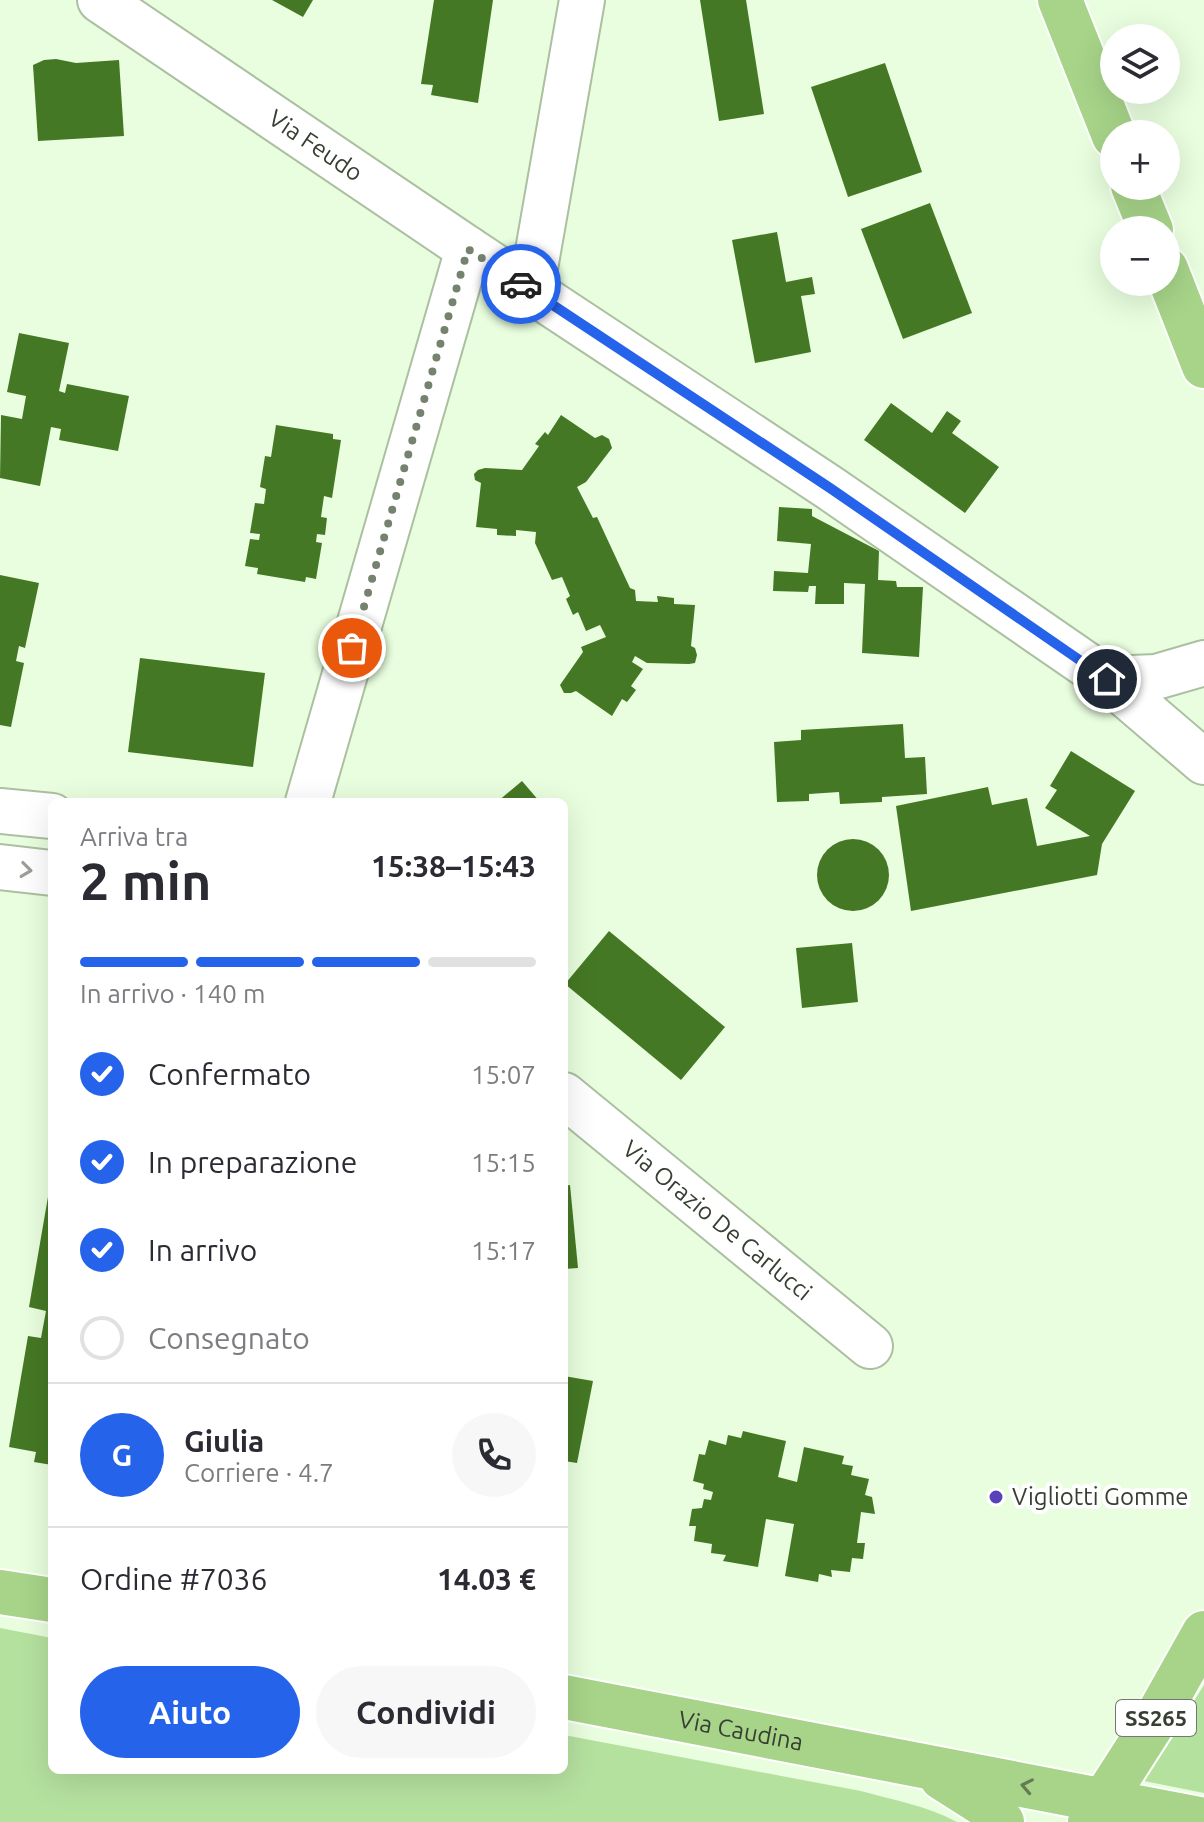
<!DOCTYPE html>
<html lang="it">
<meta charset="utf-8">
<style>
body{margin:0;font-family:Ubuntu,sans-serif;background:#f7f7f7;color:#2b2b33;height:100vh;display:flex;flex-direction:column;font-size:30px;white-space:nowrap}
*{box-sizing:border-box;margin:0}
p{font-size:26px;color:#7c7c81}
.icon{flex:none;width:44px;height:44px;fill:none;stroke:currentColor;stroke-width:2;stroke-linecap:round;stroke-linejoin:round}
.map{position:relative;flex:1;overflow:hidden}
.drawer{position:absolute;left:48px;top:798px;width:520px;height:976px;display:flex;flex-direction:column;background:#fff;border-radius:12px;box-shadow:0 8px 32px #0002}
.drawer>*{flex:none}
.controls{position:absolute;left:1100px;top:24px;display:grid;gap:16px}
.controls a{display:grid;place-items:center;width:80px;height:80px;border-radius:50%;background:#fff;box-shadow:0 8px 32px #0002;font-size:40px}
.pin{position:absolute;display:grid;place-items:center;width:68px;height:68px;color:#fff;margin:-34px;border:4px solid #fff;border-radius:50%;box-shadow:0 2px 8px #0007}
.courier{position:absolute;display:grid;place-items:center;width:80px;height:80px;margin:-40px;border:6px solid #2563eb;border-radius:50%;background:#fff;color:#222;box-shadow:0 2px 10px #0007}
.head em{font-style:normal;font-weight:700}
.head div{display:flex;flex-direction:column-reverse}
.head{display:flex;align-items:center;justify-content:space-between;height:136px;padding:0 32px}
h1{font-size:52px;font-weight:700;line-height:60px}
.bar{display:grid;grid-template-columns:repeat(4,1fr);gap:12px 8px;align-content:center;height:96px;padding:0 32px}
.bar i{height:10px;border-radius:6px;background:#e1e1e2}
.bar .active{background:#2563eb}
.bar p{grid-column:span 4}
.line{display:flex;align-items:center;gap:20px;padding:0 32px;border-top:2px solid #e1e1e2}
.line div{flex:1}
.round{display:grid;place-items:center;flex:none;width:84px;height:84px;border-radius:42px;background:#f7f7f7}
ol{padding:0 32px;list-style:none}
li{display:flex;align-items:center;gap:24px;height:88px}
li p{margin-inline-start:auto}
li .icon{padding:8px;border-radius:50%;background:#2563eb;color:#fff;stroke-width:4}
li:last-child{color:#7c7c81}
li i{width:44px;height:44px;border:4px solid #e1e1e2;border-radius:50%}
.button{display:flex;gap:16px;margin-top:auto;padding:16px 32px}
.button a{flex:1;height:92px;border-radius:48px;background:#2563eb;color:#fff;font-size:32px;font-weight:700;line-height:92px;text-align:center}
.button a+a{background:#f7f7f7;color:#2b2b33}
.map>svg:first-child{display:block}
.green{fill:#b5e19f}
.building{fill:#457824}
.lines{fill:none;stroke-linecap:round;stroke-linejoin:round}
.minor-casing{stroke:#abc0a1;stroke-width:48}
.major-casing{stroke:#fff;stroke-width:48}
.minor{stroke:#fff;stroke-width:44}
.major{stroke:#a7d489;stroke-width:44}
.oneway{stroke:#9b9f98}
.oneway2{stroke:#647b55}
.done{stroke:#75826e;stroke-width:8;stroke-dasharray:0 14.4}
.route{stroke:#2563eb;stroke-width:10}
.poi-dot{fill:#5742ba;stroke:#fff;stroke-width:3}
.labels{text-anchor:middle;stroke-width:8;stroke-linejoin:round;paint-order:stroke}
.shield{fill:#fff;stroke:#737970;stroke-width:2}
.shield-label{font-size:22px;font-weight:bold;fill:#373f32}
.street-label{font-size:24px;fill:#373f32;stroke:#fff}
.poi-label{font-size:24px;fill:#373f32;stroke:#fff;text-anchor:start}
</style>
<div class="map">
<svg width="1204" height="1822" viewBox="0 0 1204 1822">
<rect width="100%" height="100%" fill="#e8fede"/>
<!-- green -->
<g class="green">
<path d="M0,1628L52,1638V1770H564V1735L861,1791C893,1800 928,1806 957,1822H0Z"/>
<polygon points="1204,1685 1204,1793 1144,1781"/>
</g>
<!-- building -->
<g class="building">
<polygon points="272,0 313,0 303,17"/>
<polygon points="434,0 493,0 478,103 431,95 433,85 421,84"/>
<polygon points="700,0 746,0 764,114 719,121"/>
<polygon points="56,59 76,63 119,60 124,136 38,141 33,65 44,60"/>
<polygon points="885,63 922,172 848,197 811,87"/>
<polygon points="930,203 972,313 903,339 861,229"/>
<polygon points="777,232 786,282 812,277 815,294 801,296 811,352 755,363 732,240"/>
<polygon points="19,333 69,343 59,391 65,393 67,384 129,396 118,451 59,440 61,429 51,427 40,486 0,478 1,415 22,419 26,396 7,392"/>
<polygon points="891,403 932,433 947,411 961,421 952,433 999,467 965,513 864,440"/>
<polygon points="561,415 595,438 602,435 609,439 612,448 586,482 577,487 593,518 597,517 630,588 635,590 636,601 658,602 657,596 674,598 674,604 695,605 691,646 695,648 697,655 695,663 689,664 647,663 635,656 632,662 643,669 631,686 636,690 627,702 622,699 612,716 576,691 571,693 564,693 560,685 583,652 581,647 606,637 600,625 586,631 578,612 573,615 566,599 570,596 562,577 552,580 535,543 536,532 516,530 516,536 497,535 497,529 476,527 481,483 475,480 474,474 478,470 485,468 522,470 539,446 535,444 545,432 548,435"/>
<polygon points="276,425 333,434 333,439 341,440 332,498 324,496 321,517 327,518 325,535 317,534 316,542 322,543 316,579 306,577 305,582 257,574 258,568 245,566 250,539 259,540 260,534 250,533 255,503 264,504 266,489 260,487 265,456 271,457"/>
<polygon points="779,507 812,509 812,516 879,551 878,580 896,581 897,587 923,587 919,657 862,653 865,584 844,583 844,604 815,604 816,586 809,586 808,592 773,591 774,571 808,573 811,544 777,541"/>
<polygon points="0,575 39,583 25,648 19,646 16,661 24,663 11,727 0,725"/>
<polygon points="140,658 265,673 253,767 128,752"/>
<polygon points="903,724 905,758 925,757 927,794 882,797 882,802 840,804 839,792 809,794 809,801 777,802 774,742 801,740 801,730"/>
<polygon points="1071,751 1135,791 1102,844 1097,875 911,911 896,806 988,787 992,805 1027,798 1037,846 1090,836 1045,808 1057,790 1050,786"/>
<polygon points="522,781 540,802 497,802"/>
<circle cx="853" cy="875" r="36"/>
<polygon points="609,931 725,1027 681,1080 565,984"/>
<polygon points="852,943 858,1002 802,1008 796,948"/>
<polygon points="570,1185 578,1268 564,1269 564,1186"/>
<polygon points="49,1191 52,1192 52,1465 34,1462 36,1452 9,1447 28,1336 41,1338 46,1311 29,1307"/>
<polygon points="564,1376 593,1381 577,1463 564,1461"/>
<polygon points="743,1431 786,1441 778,1477 797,1482 804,1447 844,1456 842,1464 853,1466 851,1475 869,1479 865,1495 872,1497 875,1514 861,1512 857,1543 865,1543 863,1559 852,1558 850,1572 831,1570 832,1577 819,1574 818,1582 785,1576 794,1524 766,1519 758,1567 723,1561 726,1555 711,1553 712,1544 694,1541 696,1526 689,1526 692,1509 702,1508 704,1499 711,1500 713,1492 703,1489 704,1484 693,1481 699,1454 705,1455 709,1440 726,1445 728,1435 741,1438"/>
</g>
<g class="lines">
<defs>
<g id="minor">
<path id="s1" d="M100,0L468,249L830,488L1107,679L1204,762"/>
<polyline points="531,291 582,0"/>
<polyline points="1107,679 1156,677 1204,663"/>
<polyline points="308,802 468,249"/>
<polyline points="0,811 52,816"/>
<polyline points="0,867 52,873"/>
<path id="s2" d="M564,1095L870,1346"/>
</g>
<g id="major">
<polyline points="1060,0 1114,136"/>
<polyline points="1133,186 1151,230"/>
<polyline points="1166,269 1204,366"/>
<polyline points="0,1592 52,1600"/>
<path id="s3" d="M564,1697L1204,1820"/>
<polyline points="942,1778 994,1811 1002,1822"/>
<polyline points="1090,1822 1154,1722 1204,1633"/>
</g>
</defs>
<!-- minor casing -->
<use href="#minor" class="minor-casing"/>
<!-- major casing -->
<use href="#major" class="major-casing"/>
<!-- minor -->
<use href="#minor" class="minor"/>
<!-- major -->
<use href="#major" class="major"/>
</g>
<!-- one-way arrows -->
<defs><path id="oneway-chevron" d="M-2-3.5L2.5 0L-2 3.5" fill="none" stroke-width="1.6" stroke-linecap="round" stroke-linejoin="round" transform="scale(2)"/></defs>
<use class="oneway" href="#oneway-chevron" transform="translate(26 870) rotate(7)"/>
<use class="oneway2" href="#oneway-chevron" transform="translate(1027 1786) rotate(-169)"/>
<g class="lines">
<!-- done -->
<polyline class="done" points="352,648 468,249 521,284"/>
<!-- route -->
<polyline class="route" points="521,284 830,488 1107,679"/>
</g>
<!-- markers -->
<circle class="poi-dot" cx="996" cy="1497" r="8"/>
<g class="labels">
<!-- shield labels -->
<rect class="shield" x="1116" y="1700" width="80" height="36" rx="6"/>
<g class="shield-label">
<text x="1156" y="1726">SS265</text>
</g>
<!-- street labels -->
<g class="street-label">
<text dy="8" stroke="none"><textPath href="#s1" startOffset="260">Via Feudo</textPath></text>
<text dy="8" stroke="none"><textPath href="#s2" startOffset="198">Via Orazio De Carlucci</textPath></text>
<text dy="8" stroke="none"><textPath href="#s3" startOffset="180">Via Caudina</textPath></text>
</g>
<!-- poi labels -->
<g class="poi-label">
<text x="1012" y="1505">Vigliotti Gomme</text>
</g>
</g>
</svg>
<div class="controls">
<a><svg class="icon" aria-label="layers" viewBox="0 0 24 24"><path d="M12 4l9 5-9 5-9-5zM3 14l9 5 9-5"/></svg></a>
<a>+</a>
<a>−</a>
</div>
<div class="pin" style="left:352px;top:648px;background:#ea580c"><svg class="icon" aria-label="bag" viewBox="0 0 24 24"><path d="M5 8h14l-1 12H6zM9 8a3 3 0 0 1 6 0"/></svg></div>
<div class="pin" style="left:1107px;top:679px;background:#1f2937"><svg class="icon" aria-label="home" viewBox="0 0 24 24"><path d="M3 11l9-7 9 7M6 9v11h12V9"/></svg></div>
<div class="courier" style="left:521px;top:284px"><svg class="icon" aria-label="car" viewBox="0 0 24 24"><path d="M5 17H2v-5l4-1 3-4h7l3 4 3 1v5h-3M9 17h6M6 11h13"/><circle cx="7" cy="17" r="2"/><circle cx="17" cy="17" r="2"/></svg></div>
<section class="drawer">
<div class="head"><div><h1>2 min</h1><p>Arriva tra</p></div><em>15:38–15:43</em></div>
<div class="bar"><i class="active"></i><i class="active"></i><i class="active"></i><i></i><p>In arrivo · 140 m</p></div>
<ol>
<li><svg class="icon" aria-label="check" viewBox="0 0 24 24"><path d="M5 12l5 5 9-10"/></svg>Confermato<p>15:07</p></li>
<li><svg class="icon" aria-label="check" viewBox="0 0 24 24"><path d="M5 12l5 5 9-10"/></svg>In preparazione<p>15:15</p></li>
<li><svg class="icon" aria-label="check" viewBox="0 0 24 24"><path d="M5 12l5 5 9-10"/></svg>In arrivo<p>15:17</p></li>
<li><i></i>Consegnato</li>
</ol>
<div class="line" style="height:144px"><b class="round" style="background:#2563eb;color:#fff">G</b><div><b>Giulia</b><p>Corriere · 4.7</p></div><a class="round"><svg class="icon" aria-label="phone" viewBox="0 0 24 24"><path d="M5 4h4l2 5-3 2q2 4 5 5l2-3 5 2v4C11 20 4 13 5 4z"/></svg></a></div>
<div class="line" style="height:104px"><div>Ordine #7036</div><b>14.03 €</b></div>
<div class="button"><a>Aiuto</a><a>Condividi</a></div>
</section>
</div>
